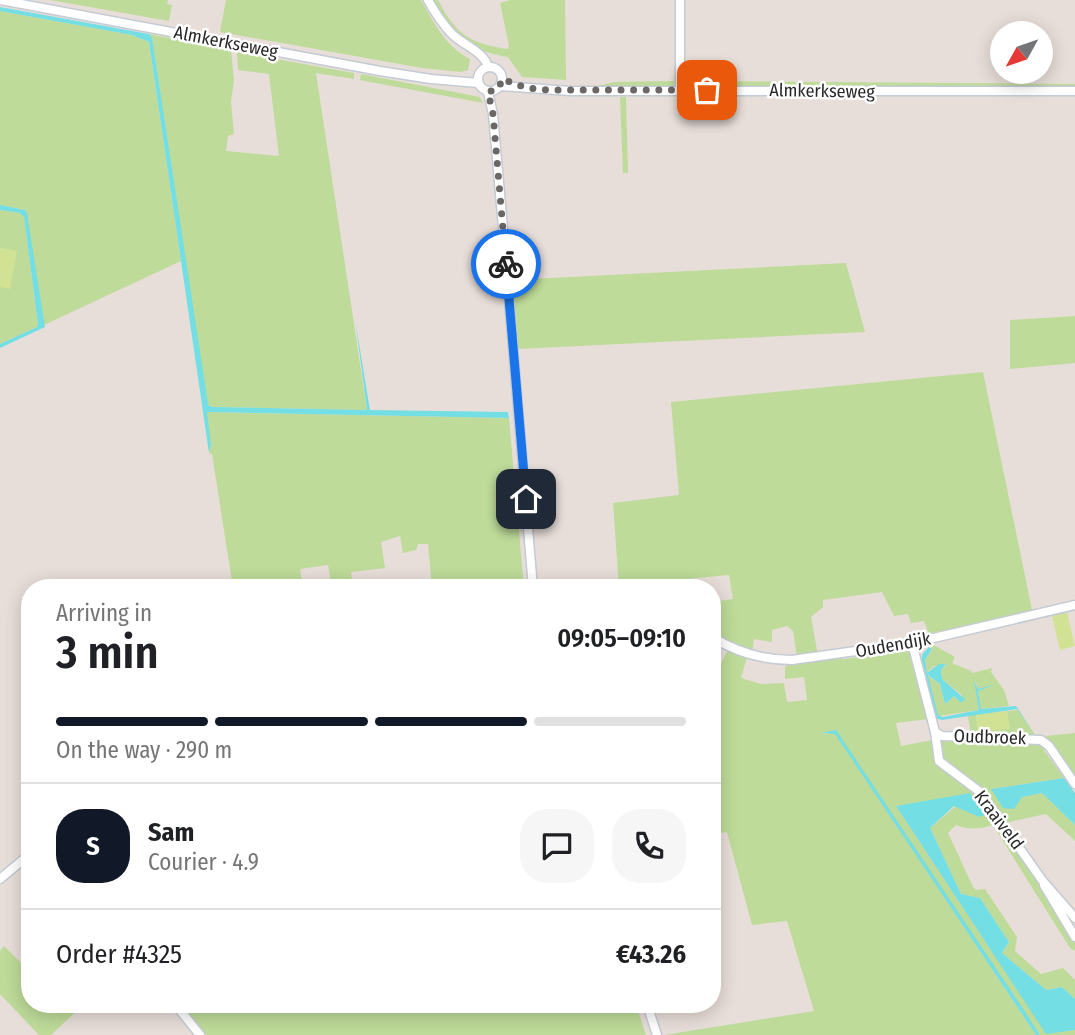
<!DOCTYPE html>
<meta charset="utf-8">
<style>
body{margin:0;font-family:"Fira Sans Condensed",sans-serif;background:#f6f6f6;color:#202124;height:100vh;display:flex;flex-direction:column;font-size:26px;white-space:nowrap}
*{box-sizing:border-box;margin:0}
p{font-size:23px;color:#757577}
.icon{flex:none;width:38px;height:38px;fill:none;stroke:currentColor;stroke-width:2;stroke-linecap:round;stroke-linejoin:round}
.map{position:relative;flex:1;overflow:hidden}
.side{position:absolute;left:21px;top:579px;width:700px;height:434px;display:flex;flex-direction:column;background:#fff;border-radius:28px;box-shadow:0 4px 18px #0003}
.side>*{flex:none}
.needle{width:46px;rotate:230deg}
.controls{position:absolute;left:990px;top:21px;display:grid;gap:14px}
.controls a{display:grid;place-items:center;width:63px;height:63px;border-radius:50%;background:#fff;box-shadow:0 4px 18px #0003;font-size:35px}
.pin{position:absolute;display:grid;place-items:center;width:60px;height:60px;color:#fff;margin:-30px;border-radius:14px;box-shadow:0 4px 10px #0006}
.courier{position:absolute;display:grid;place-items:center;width:70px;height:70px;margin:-35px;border:5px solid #1a73e8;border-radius:50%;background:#fff;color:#222;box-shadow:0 2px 9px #0007}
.summary em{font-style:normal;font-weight:600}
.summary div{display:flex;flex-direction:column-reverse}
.summary{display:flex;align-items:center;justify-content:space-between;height:119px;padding:0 35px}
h1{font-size:46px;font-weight:600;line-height:52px}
.bar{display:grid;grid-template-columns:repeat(4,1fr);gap:10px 7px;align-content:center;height:84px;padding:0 35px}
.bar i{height:9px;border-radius:5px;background:#e0e0e0}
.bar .active{background:#111827}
.bar p{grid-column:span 4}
.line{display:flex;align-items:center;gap:18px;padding:0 35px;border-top:2px solid #e0e0e0}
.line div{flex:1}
.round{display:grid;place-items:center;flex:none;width:74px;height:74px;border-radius:28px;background:#f6f6f6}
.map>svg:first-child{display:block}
.green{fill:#bedb99}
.pitch{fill:#d2e295}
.water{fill:#73dee3}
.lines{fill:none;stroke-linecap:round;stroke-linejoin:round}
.minor-casing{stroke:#c4cbd4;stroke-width:11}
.minor{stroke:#fff;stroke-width:8}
.done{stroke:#6b6765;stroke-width:7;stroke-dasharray:0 12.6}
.route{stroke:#1a73e8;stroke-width:9}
.labels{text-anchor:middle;stroke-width:5;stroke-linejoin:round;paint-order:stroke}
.street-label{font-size:18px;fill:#272727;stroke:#fff}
</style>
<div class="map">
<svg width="1075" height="1035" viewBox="0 0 1075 1035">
<rect width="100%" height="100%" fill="#e8ded9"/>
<!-- green -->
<g class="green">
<polygon points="50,0 168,0 167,4 172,5 169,21"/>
<path d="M226,0H421C434,23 445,46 470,59L468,70L461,72L422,68L220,32Z"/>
<path d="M430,0H438C456,34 470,44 508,49L509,46L500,3L510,0H565L566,80L522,77L508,57C462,49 457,35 430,0Z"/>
<polygon points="0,11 132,35 149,42 181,261 44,325 25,210 0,205"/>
<polygon points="149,34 231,50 234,80 231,102 234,134 228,136 226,151 279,156 269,74 238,70 237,52 354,73 354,79 316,73 367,410 211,407 206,401 152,37"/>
<polygon points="361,74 480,97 483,103 360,80"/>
<polygon points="675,81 673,86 594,87 614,82"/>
<polygon points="687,81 1075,84 1075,87 692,86"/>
<polygon points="620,97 626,97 628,173 623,173"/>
<polygon points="0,210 20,213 24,216 38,324 37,327 0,344"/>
<polygon points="846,263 865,332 517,349 511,280"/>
<polygon points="1075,316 1075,363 1010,369 1010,320"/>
<polygon points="983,372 1032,610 929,634 924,621 911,623 908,614 894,616 882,592 823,600 823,607 811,617 818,656 797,657 793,631 787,626 772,630 772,642 754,639 752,653 712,634 718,624 719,601 733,599 729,575 687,579 687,588 619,588 613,503 679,495 671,402"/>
<polygon points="206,412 509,418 524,588 432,588 428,544 418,544 416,550 403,553 400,536 381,542 385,568 351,572 353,588 332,588 328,565 300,569 303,588 233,588 212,454 209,453 211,445"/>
<polygon points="932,644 955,657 952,663 971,671 972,673 992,668 991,672 1004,690 1009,706 981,709 978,690 993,685 978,689 975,680 979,710 939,716 936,712 927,675 940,684 945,704 954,696 957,700 962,695 942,679 941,670 946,665 934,666 927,673 925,660 932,650"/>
<path d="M728,649L747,657L741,678L761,684L784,683L787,702L807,700L804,677L785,679V667L789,662L835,657L843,659L910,651L928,719L896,723L901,746L932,740L938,761L977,792L999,821C988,829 970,831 956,825L948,833L973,887L976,890L985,889L1017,937L1015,951L1041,974L1063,968L1075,980V999L1062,987L1046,990L1002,953L1009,942L980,898L961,894L930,828L970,794L896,806L1046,1033L1075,1030V1035H1040L835,730L821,734L835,733L1036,1035H664L814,1011L787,921L752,925L727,832L712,834V660L721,664Z"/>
<polygon points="1018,710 1036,736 971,735 968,716 976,714 978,732 1009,728 1007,711"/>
<polygon points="1075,733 1075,778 1046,736"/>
<polygon points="960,740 1036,744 1041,746 1075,793 1064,778 991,789 1017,802 1021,797 1042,793 1075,825 1075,841 1046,814 1005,823 991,801 943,763 937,741"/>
<polygon points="1002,826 1075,939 1075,951 1070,948 996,830"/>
<polygon points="4,946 30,972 30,1004 83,1005 51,1035 39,1035 0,994 0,951"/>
<polygon points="182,1005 636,1005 646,1035 206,1035"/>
</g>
<!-- pitch -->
<g class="pitch">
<polygon points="0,248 17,251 10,289 0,287"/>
<polygon points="1067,612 1075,646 1060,650 1052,616"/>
<polygon points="1007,711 1010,729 978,732 976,714"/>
</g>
<!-- water -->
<g class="water">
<polygon points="0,7 149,34 152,37 208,404 211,407 367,410 355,319 370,410 508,412 509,418 207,412 211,445 209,453 149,42 132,35 0,11"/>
<polygon points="0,205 25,210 27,213 45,327 0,348 0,344 37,327 38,324 24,217 20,213 0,210"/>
<path d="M929,647L932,649L925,660L927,673C933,669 938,662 946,664L941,670L942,679L965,699L961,703L954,696L945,704L940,684L928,675L938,715L943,717L979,710L974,680L978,689L996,684L978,691L981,709L1016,706L1034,733L1017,709L942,720L935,718L921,660L923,653Z"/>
<polygon points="836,730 1024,1010 1040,1035 1036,1035 835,734 821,733"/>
<polygon points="1064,778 1075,793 1075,825 1042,793 1022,797 1014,809 1003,808 991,789"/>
<polygon points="970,793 985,815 979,817 954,806 930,828 961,894 980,898 1009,942 1002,953 1046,990 1062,987 1075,999 1075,1030 1046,1034 896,806"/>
</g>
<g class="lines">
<defs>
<g id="minor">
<polyline points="0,0 380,71 431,79 478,83"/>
<path d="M428,0C434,11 442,23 451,33C462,45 484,51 488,67"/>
<polyline points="680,0 680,90"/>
<circle cx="490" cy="79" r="12"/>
<polyline points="501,86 570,91 1075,91"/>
<polyline points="488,92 493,114 503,228 533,588"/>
<path d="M712,637C736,652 764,660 792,660L912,643L1075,605"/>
<polyline points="912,643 935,732 939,761 980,792 1042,880 1075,918"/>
<polyline points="935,732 942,736 1041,740 1049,746 1075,784"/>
<polyline points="0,879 30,854"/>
<polyline points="1044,885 1075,937"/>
<polyline points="175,1004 200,1035"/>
<polyline points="647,1004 657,1035"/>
</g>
</defs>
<!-- minor casing -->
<use href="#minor" class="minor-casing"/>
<!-- minor -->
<use href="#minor" class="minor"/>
</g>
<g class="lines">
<!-- done -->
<polyline class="done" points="506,264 493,114 488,92 499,88 502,79 527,88 548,90 707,90"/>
<!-- route -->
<polyline class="route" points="506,264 526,499"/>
</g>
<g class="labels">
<!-- street labels -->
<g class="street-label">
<text transform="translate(226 42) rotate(11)" y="6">Almkerkseweg</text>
<text transform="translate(822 91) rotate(1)" y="6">Almkerkseweg</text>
<text transform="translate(893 645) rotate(-10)" y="6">Oudendijk</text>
<text transform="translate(990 737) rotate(2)" y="6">Oudbroek</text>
<text transform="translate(999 820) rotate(53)" y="6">Kraaiveld</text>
</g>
</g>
</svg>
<div class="controls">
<a><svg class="needle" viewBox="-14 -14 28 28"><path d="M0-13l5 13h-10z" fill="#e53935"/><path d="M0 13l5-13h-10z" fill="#757577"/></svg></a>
</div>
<div class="pin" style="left:707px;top:90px;background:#ea580c"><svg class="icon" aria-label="bag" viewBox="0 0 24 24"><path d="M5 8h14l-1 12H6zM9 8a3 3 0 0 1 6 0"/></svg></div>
<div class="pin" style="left:526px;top:499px;background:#1f2937"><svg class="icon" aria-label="home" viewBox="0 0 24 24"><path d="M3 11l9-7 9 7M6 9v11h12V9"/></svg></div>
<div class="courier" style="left:506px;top:264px"><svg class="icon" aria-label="bike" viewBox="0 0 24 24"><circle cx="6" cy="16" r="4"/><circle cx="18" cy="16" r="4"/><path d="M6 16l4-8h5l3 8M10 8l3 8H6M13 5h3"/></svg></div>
<section class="side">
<div class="summary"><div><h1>3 min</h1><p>Arriving in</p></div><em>09:05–09:10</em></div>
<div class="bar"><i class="active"></i><i class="active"></i><i class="active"></i><i></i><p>On the way · 290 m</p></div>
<div class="line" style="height:126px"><b class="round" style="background:#111827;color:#fff">S</b><div><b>Sam</b><p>Courier · 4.9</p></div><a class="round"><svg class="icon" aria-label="chat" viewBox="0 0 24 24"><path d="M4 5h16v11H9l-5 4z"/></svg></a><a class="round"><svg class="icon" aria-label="phone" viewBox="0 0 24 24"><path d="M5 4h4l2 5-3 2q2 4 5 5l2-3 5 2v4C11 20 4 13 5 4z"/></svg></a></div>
<div class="line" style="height:91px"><div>Order #4325</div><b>€43.26</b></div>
</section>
</div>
